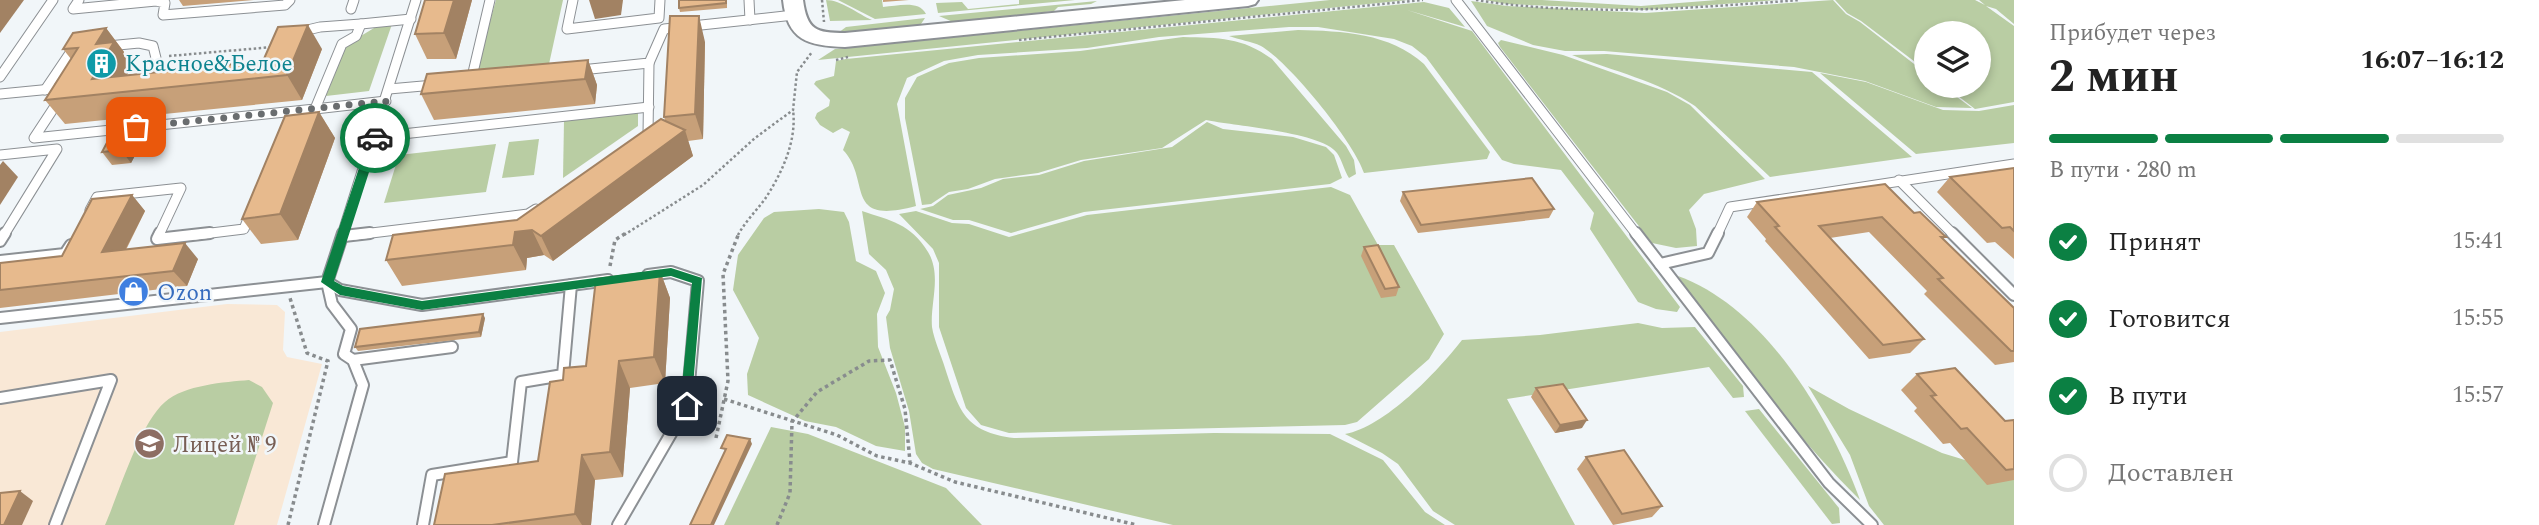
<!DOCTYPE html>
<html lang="ru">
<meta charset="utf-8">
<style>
body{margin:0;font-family:Spectral,serif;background:#f2f2f2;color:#222;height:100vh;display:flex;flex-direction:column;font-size:26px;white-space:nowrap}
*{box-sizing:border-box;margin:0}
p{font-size:23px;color:#767676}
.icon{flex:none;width:38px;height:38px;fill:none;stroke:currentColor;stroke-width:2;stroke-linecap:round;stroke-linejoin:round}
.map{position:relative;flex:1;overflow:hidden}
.details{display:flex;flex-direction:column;background:#fff;width:525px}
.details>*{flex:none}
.controls{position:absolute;left:1914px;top:21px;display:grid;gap:14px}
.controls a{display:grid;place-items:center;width:77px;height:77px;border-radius:50%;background:#fff;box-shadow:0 4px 10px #0003;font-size:35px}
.pin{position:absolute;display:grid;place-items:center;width:60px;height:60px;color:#fff;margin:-30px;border-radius:14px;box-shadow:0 4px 10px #0006}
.courier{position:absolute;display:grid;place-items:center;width:70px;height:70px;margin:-35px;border:5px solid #0b8043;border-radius:50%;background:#fff;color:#222;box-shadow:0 2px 9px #0007}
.headline em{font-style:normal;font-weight:700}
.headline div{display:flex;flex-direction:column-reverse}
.headline{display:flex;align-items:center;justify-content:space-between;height:119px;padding:0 35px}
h1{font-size:46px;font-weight:700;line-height:52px}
.bar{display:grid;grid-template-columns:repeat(4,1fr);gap:10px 7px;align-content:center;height:84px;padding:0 35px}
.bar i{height:9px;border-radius:5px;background:#e0e0e0}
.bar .current{background:#0b8043}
.bar p{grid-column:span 4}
ol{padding:0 35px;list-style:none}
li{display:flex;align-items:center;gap:21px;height:77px}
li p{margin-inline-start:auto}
li .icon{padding:7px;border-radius:50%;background:#0b8043;color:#fff;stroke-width:4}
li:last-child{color:#767676}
li i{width:38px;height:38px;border:4px solid #e0e0e0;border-radius:50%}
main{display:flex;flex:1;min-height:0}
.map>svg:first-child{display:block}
.education{fill:#f9e8d6}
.green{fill:#b9cda3}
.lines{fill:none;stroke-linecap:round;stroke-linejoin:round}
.lane-far1-casing{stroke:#8c9094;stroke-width:11}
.lane-casing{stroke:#8c9094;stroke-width:14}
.secondary-casing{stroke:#8c9094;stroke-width:4}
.path-far1{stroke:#888c8e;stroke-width:2.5;stroke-dasharray:2.5 2.5;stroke-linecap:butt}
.path{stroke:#888c8e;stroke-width:3.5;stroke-dasharray:3.5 3.5;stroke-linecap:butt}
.lane-far1{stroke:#fff;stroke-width:9}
.lane{stroke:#fff;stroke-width:10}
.secondary{fill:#fff;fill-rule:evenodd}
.wall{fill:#c7a079}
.shaded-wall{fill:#a28263}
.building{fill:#e7ba8d;stroke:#a28263;stroke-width:2}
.route{fill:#0b8043}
.done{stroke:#6a6d6f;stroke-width:7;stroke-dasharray:0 12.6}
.labels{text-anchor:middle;stroke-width:5;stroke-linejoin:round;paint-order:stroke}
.culture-label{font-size:23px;fill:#0d838f;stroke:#f1f6f9;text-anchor:start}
.shop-label{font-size:23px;fill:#366cbe;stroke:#f1f6f9;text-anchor:start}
.education-label{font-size:23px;fill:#785e54;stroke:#f1f6f9;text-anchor:start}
</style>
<main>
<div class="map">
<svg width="2014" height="525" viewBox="0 0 2014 525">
<rect width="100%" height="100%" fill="#f1f6f9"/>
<!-- education -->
<polygon class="education" points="227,304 277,305 285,312 283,350 287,357 322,364 277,525 0,525 0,332"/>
<!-- green -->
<g class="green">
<polygon points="496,0 563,0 549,64 476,70"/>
<path d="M826,0C841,0 858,14 872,20L830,21Z"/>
<path d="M838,0H882L883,7C898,6 919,0 926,14L875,19Z"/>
<polygon points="1019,0 1075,0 938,13 936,3 962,2 968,9 1019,4"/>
<polygon points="1330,0 1408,0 818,60 835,49"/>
<polygon points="1485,0 1542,0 1641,6 1717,0 1778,0 1643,10 1507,4"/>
<polygon points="1833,0 1846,14 1860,22 1927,74 1927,86 1942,86 1972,108 1936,107 1865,81 1794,67 1604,51 1565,51 1533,45 1487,26 1471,1 1507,6 1645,13"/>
<polygon points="1835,0 1975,0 1985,5 1979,0 2014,0 2014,24 1996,9 1986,6 2014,26 2014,102 1975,109 1945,86 1979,86 1979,33 1927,33 1927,71 1861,21 1847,13"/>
<polygon points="1097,1 1091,4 1058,7 1054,11 953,22 939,16"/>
<path d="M1424,2L1449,8L1465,27L1407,10L1472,31L1680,307L1677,312L1656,309L1638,302L1590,229L1594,213L1561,170L1514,164L1502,160L1426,57L1412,46L1394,39L1318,27H1289L1159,37L1087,48L978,55L944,61L907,78L897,104L916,206C842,226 872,180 843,150L850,132L842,128L833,133L820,125L815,118L817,113L829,106L830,100L814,84L816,81L834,76L836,61L846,59Z"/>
<polygon points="925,18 921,24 915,26 838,33 846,27"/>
<polygon points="392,24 369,91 326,96 346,45 379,25"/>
<path d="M1298,30C1342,31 1390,33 1424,64L1490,152L1487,159L1364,173C1354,142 1289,62 1261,46C1251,41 1239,40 1229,36Z"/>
<path d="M1183,37C1219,38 1242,37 1272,59L1346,146L1354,160L1356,174L1349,178C1344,170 1342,160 1337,153C1322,132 1234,126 1206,120L1162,148L1081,160L1038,173L995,179L968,189L949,192L931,204L922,205L905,118V98L917,77L949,63L979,58L1080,51Z"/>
<polygon points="1501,40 1563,55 1667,92 1690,105 1765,179 1704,194 1689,210 1696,229 1697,246 1676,248 1652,243 1500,47 1498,43"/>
<path d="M1607,54L1812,72L1912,157L1770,177L1695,106C1658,81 1613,71 1572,55Z"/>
<polygon points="1820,73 1866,82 1943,110 1979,111 2014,105 2014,143 1916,154"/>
<polygon points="638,111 638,126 563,178 564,121"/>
<polygon points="1207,122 1223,129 1293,137 1326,147 1334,155 1342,178 1330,184 1084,212 1011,233 969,220 953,220 920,209 933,206 948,195 981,188 1003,179 1039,175 1084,161 1172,147"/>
<polygon points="539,139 534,175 502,178 509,142"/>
<polygon points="496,144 486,192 384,203 399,155"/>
<polygon points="1331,187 1350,195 1378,245 1394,245 1444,334 1429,359 1357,422 1345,425 1009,433 981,425 966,408 939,327 939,263 933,249 899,214 916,211 952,223 969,224 1009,237 1087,215"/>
<polygon points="819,209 844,212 849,222 856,261 876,271 885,293 877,314 878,347 896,393 905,427 905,451 876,446 836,427 805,421 748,395 747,374 759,338 733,290 738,255 764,218 774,212"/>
<path d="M862,211C891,221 910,223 928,252C942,275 930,303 932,327C934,340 941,355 945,368C959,411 965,432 1014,438L1214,433L1330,434L1383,460L1425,512L1445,525H1173L933,469L922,463L916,454L909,411L890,348L886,317L890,310L894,289L886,270L869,254Z"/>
<path d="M1678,276C1766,308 1829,416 1860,500C1793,434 1732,353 1678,276Z"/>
<path d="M1638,323L1662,328L1695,327L1743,386L1744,397L1733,398L1709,367L1507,399L1575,525H1455L1433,511L1398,464L1382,453L1345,434C1385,427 1437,372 1462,340L1540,335Z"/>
<path d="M249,380L262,387L273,403L234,525H105C119,493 140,423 165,402C184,385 225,382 249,380Z"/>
<polygon points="1808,386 1849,409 1942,453 2014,475 2014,525 1884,525 1869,506 1850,455"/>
<polygon points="1759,409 1839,508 1840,523 1832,524 1745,411"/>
<polygon points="771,427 808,434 946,488 982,525 724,525"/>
</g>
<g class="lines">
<defs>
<g id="lane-far1">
<polyline points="79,0 73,9 156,1 165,3 163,15 285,5 290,0"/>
<polyline points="573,0 567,29 659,18 660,0"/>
<polyline points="749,0 750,20"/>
<polyline points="1456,0 1637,235"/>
<polyline points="351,9 354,0"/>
<polyline points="299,32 320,27 361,24"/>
<polyline points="108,46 139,43 153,46 156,58 142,83"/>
<polyline points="581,70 649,63 664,29 794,15"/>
<polyline points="0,77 53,0"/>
<polyline points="471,81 490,0"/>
<polyline points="389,89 434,85"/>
<polyline points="45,90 72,50 76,49"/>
<polyline points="0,94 62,88"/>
<polyline points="59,100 34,138 315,109 342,44 356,36 361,24 411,19"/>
<polyline points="315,109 386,101"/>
<polyline points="375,137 649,107"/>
<polyline points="645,137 648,135 649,63"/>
<polyline points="0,155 57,149 4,235"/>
<polyline points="1899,180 1954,235"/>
<polyline points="90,210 97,197 181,188 159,235"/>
<polyline points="195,235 244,229 250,214"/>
<polyline points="342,235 416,0"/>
<polyline points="355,235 528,214 536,209"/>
<polyline points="1717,235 1730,207 2014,164"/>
</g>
<g id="lane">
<polyline points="160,233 157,239 210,233"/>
<polyline points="1636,233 1829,483 1872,525"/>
<polyline points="1952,233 2014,295"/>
<polyline points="344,236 370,233"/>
<polyline points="0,241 5,233"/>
<polyline points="0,261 65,254 71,245"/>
<polyline points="1660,264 1708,253 1718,233"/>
<polyline points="327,282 340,290 422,305 608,280"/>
<polyline points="0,318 327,282 343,233"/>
<polyline points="353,360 452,347"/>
<polyline points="0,398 111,380 55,525"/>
<polyline points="324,525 363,385 353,360 344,354 351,329 332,304 327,282"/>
<polyline points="423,525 432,475 512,462 521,382 563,375 571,285"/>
<polyline points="618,525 687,406 698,281 671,272 648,275"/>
</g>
<path id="secondary" d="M783,0H803C807,30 816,33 845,33L1185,0H1258L1255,4L1248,6L845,47C808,46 787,40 783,0Z"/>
</defs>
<!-- lane-far1 casing -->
<use href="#lane-far1" class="lane-far1-casing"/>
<!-- lane casing -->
<use href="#lane" class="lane-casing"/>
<!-- secondary casing -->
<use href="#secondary" class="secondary-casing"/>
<!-- path-far1 -->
<g class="path-far1">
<polyline points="822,0 824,22"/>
<path d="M1476,0C1583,17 1692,8 1800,0"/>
<polyline points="1019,40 1423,0"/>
<polyline points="169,56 273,47"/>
<polyline points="836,60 848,57"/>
<polyline points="624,235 703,185 755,138 793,110 797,72 812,52"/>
<path d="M738,235C745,222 756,211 765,199C782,173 797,141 793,110"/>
</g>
<!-- path -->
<g class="path">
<polyline points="610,266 615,240 626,233"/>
<polyline points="724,399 837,435 877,456 910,463 955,482 1137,525"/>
<polyline points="716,438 728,381 723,274 739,233"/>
<polyline points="288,525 328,361 307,353 290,298"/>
<polyline points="777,525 790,493 792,422 817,392 869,361 890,360 905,409 910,462"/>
</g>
<!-- lane-far1 -->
<use href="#lane-far1" class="lane-far1"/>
<!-- lane -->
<use href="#lane" class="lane"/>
<!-- secondary -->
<use href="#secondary" class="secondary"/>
</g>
<!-- wall -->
<g class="wall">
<polygon points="179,0 254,0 183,6"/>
<polygon points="425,0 472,0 456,59 427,59 415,34"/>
<polygon points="727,0 727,8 680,12 679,8"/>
<polygon points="883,0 909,0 883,2"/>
<polygon points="106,28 124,52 123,54 132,66 127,75 263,61 322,49 302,100 65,124 45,100 71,59 63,49"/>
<polygon points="705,42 703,139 688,141 693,156 553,261 544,255 527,258 526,270 402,286 386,260 517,220 665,120 664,117"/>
<polygon points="588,60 597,85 595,104 434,120 421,94"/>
<polygon points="319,112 335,138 298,240 261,244 242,219"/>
<polygon points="139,148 131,163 112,165 102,152"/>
<polygon points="2014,168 2014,259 1995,242 1987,243 1937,192 1950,177"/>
<polygon points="1403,192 1554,209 1549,218 1418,233 1400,201"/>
<polygon points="132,195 145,211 126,250 198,259 187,286 0,308 0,263 62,256"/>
<polygon points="1757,202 1914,213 1946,237 1943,239 2014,308 2014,362 1995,365 1924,294 1927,291 1869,232 1830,238 1924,339 1910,353 1869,359 1765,241 1766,239 1747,217"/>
<polygon points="1364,247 1399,287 1396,296 1381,298 1361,256"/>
<polygon points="660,271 670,298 665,383 630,388 623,477 595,480 591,525 434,525 538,461 563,380 586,366"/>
<polygon points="485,318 481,337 358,351 355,347"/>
<polygon points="1917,374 2005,421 2014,420 2014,480 1987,485 1950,443 1943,444 1914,411 1917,408 1901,390"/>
<polygon points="1536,388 1582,428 1555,433 1531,397"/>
<polygon points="1586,457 1662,506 1652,517 1613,525 1577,469"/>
</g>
<!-- shaded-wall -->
<g class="shaded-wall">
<polygon points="0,0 24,0 0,33"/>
<polygon points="454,0 472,0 456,59 444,33"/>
<polygon points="589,0 623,0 621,15 595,19"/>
<polygon points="699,16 705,42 703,139 695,114"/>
<polygon points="308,25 322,49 302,100 287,75"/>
<polygon points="106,28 124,52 123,54 132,66 117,93 92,79 96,44"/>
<polygon points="588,60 597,85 595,104 585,79"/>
<polygon points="319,112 335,138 298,240 280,214"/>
<polygon points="685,130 693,156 553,261 541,236"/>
<polygon points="129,136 139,148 131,163 121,150"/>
<polygon points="3,161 18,177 0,205 0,165"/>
<polygon points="132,195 145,211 116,268 102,252"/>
<polygon points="532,230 544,255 527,258 526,270 513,245 515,232"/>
<polygon points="185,243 198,259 187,286 173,271"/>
<polygon points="660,271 670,298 665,383 654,357"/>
<polygon points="483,314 485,318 481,337 479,332"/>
<polygon points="619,361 630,388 623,477 610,452"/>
<polygon points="1587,420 1582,428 1555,433 1560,425"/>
<polygon points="750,439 752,444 714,525 711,525"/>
<polygon points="582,455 595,480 591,525 582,525 575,514"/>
<polygon points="20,491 33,501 22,525 4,525"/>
</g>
<!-- building -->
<g class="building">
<polygon points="425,0 454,0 444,33 415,34"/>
<polygon points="679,0 726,0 726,3 679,8"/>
<polygon points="670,16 699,16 695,114 664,117"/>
<polygon points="308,25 287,75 45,100 78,48 63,49 73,33 106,28 96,44 114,42 92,79 263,61 278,27"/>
<polygon points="588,60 585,79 421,94 427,74"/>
<polygon points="319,112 280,214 242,219 285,116"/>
<polygon points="661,119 685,130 541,236 532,230 515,232 513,245 386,260 393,235 517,220"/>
<polygon points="129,136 121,150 102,152 110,137"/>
<polygon points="2014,168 2014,231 2010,227 2002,228 1950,177"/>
<polygon points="1532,178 1554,209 1421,225 1403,192"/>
<polygon points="1885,184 1914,213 1920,212 1946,237 1941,237 2014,308 2014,351 2011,351 1938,279 1943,278 1882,217 1819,226 1924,339 1883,345 1775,227 1779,226 1757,202"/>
<polygon points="132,195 102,252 185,243 173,271 0,290 0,263 62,256 92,199"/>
<polygon points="1378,245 1399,287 1385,289 1364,247"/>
<polygon points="660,271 654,357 619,361 610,452 582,455 575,514 492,525 434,525 445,474 538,461 550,382 563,380 564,368 586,366 596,279"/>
<polygon points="483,314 479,332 355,347 360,329"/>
<polygon points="1955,368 2005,421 2014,420 2014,469 2006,470 1967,428 1961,429 1931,396 1936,395 1917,374"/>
<polygon points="1563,384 1587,420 1560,425 1536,388"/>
<polygon points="727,435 750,439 711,525 690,525 726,449 721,448"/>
<polygon points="1624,450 1662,506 1622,514 1586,457"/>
<polygon points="20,491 4,525 0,525 0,493"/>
</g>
<!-- route -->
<polygon class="route" points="375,135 380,138 334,281 343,286 422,301 671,268 702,278 691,410 682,410 680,406 692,283 671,276 422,310 340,295 321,282 369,138"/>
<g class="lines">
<!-- done -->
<polyline class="done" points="136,127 386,101 375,138"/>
</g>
<!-- icons -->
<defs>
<symbol id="building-disc" viewBox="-11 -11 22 22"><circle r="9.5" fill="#0f9aa8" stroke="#f1f6f9"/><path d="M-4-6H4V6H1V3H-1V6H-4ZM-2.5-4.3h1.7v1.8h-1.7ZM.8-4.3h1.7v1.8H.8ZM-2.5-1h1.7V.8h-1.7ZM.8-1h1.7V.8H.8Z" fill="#fff"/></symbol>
<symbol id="shop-disc" viewBox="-11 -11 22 22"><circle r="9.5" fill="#3f7fe0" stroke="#f1f6f9"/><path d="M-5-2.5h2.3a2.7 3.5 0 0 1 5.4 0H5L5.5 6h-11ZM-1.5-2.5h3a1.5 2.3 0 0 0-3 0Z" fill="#fff"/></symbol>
<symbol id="school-disc" viewBox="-11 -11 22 22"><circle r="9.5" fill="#8d6e63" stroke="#f1f6f9"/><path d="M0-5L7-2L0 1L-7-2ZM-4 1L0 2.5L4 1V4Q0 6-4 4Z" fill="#fff"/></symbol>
</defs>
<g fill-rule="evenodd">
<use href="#building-disc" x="84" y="46" width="35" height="35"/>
<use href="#shop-disc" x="116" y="274" width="35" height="35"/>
<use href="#school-disc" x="132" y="426" width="35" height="35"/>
</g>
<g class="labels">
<!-- culture labels -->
<g class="culture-label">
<text x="125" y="71">Красное&amp;Белое</text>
</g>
<!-- shop labels -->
<g class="shop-label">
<text x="157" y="300">Ozon</text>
</g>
<!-- education labels -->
<g class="education-label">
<text x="173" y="452">Лицей № 9</text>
</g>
</g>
</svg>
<div class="controls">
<a><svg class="icon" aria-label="layers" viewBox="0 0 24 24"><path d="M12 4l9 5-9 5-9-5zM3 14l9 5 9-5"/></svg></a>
</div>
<div class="pin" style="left:136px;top:127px;background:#ea580c"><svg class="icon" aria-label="bag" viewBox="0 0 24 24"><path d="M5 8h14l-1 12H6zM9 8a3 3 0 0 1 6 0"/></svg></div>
<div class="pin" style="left:687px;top:406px;background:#1f2937"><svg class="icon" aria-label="home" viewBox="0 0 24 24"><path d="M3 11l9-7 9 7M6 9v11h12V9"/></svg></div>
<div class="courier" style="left:375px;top:138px"><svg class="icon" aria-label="car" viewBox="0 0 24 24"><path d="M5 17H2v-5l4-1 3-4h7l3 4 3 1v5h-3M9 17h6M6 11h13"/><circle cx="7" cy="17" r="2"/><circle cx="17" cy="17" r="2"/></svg></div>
</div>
<section class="details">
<div class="headline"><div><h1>2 мин</h1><p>Прибудет через</p></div><em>16:07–16:12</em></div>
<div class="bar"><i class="current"></i><i class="current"></i><i class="current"></i><i></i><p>В пути · 280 m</p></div>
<ol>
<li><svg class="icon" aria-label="check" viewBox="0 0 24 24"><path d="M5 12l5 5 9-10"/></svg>Принят<p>15:41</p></li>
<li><svg class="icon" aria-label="check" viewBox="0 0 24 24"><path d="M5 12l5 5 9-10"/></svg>Готовится<p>15:55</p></li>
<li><svg class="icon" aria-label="check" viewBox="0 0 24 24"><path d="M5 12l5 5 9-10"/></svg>В пути<p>15:57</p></li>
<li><i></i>Доставлен</li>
</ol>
</section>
</main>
